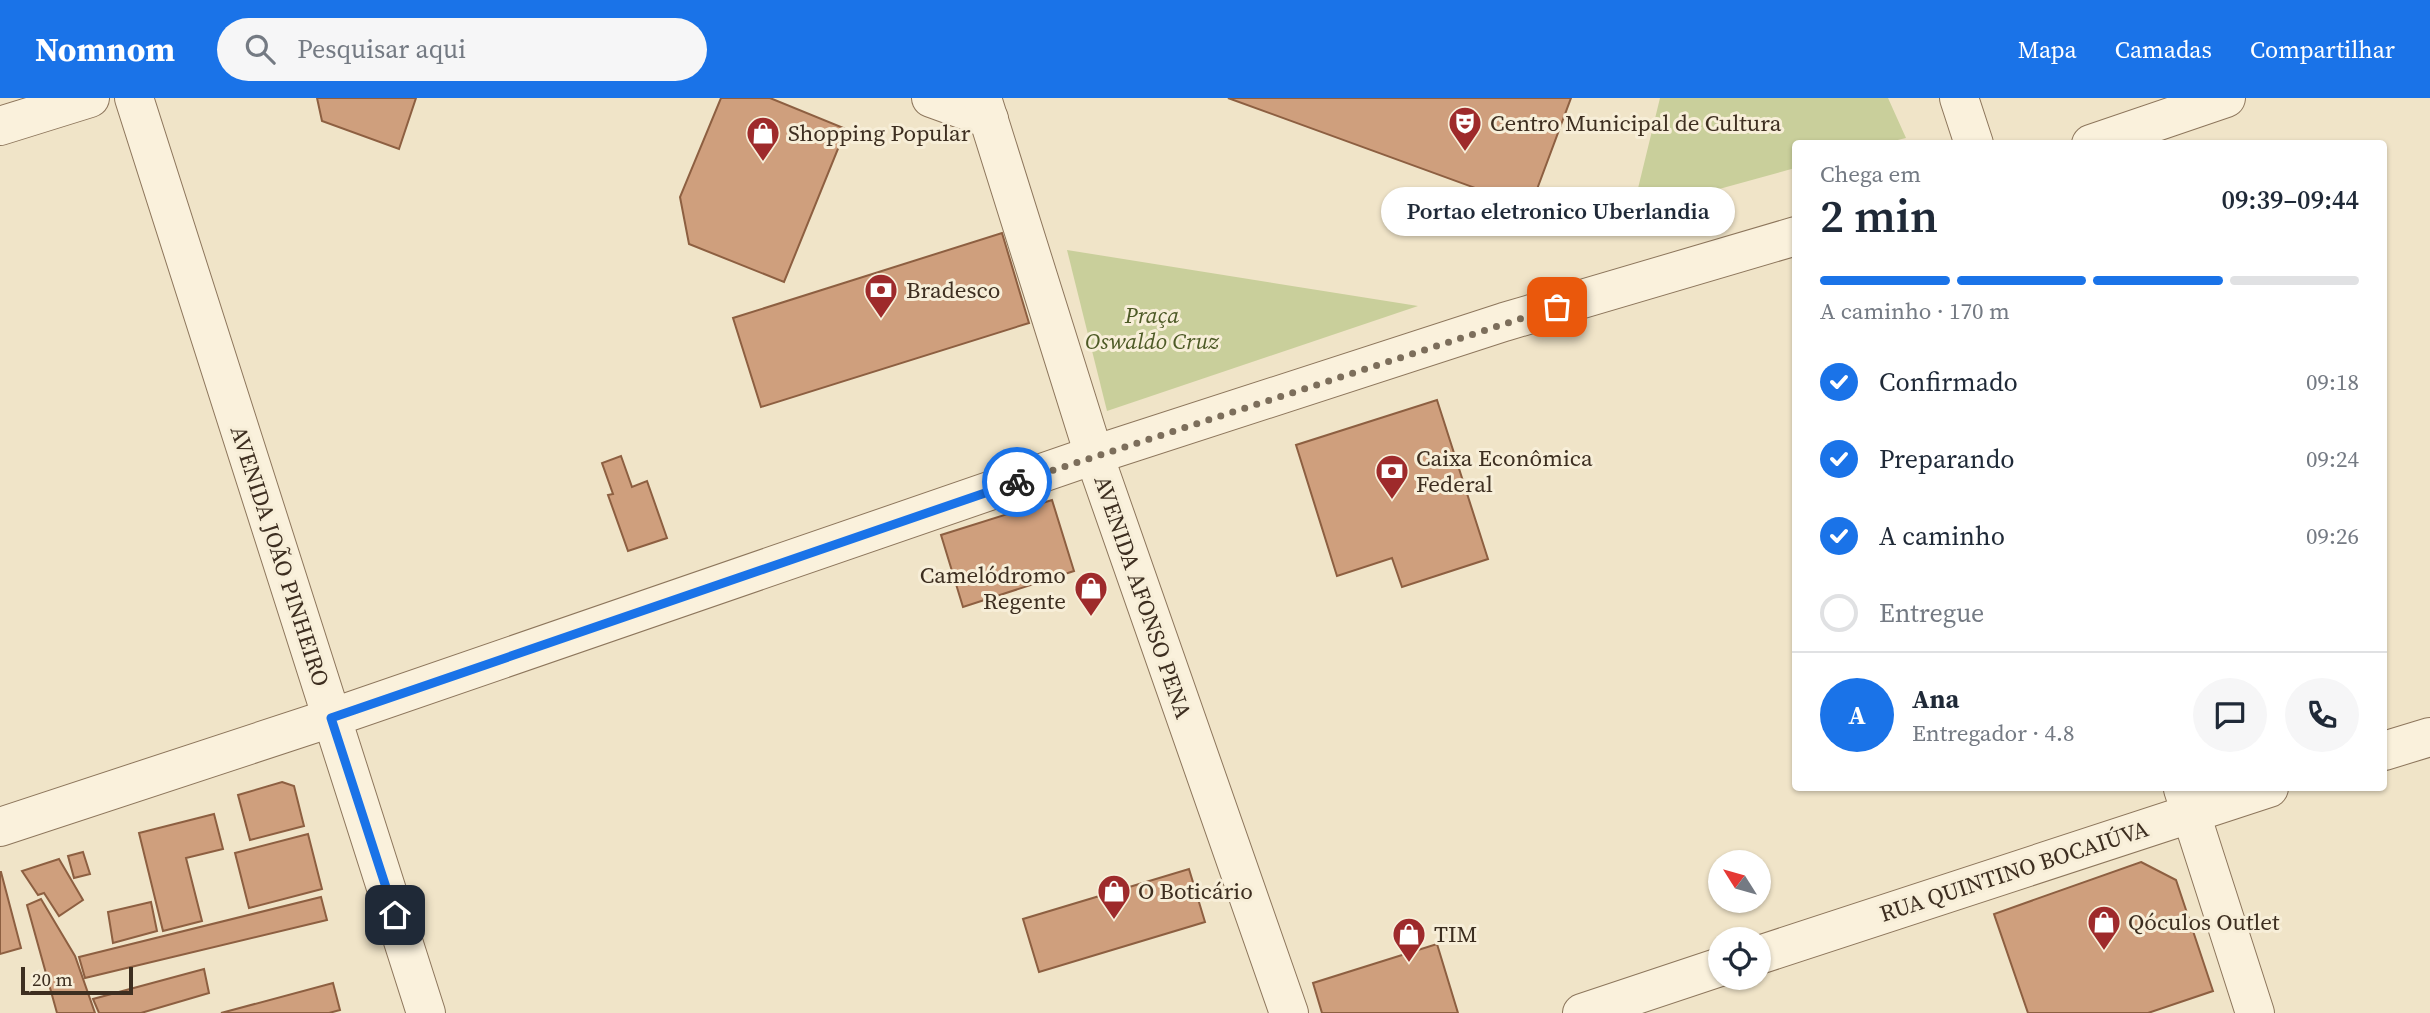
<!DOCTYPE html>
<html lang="pt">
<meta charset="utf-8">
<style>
body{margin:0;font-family:"Source Serif 4",serif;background:#f6f6f7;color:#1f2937;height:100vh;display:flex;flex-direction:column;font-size:26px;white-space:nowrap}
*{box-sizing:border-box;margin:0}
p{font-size:23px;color:#747a83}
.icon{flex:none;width:38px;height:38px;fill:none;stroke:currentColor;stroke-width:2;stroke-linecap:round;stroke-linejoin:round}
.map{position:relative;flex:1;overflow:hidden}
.side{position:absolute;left:1792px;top:42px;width:595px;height:651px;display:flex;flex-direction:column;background:#fff;border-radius:7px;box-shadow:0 2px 5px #0004}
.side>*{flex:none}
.needle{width:46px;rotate:307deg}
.controls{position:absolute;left:1708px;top:752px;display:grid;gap:14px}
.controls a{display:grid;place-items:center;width:63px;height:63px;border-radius:50%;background:#fff;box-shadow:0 2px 5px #0004;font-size:35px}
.scale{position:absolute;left:21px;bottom:18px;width:112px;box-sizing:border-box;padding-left:7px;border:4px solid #3d2e20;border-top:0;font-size:19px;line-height:24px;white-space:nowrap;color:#3d2e20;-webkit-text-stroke:5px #f7eed8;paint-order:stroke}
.pin{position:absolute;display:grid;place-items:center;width:60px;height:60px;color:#fff;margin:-30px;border-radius:14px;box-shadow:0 4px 10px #0006}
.courier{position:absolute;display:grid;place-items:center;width:70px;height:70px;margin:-35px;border:5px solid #1a73e8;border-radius:50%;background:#fff;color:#222;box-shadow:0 2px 9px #0007}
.bubble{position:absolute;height:49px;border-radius:24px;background:#fff;box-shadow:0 2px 5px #0004;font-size:23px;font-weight:600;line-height:49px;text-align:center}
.summary em{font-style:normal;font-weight:600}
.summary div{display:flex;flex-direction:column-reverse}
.summary{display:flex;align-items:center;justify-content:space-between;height:119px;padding:0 28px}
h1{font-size:46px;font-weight:600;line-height:52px}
.bar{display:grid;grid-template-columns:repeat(4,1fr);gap:10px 7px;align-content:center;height:84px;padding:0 28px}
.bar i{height:9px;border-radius:5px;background:#e0e1e3}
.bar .current{background:#1a73e8}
.bar p{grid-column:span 4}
.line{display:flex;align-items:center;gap:18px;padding:0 28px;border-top:2px solid #e0e1e3}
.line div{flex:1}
.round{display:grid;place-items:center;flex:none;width:74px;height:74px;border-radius:37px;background:#f6f6f7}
ol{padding:0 28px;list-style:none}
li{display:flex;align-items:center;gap:21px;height:77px}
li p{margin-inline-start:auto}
li .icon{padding:7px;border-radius:50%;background:#1a73e8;color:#fff;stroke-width:4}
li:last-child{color:#747a83}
li i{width:38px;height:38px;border:4px solid #e0e1e3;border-radius:50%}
header{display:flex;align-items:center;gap:42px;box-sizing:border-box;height:98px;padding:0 35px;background:#1a73e8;color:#fff}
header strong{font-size:33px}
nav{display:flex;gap:38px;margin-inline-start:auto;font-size:24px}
.search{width:490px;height:63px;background:#f6f6f7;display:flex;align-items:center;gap:18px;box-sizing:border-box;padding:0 24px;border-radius:38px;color:#747a83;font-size:26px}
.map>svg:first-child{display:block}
.green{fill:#c9cf9b}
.building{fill:#cf9f7d;stroke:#8d5f41;stroke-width:2}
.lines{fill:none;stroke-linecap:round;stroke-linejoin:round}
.minor-casing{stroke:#8d765c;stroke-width:40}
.minor{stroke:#faf1dc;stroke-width:38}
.done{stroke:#7c6e5b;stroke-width:7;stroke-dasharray:0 12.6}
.route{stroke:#1a73e8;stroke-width:9}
.labels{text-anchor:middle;stroke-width:6;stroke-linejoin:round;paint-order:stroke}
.poi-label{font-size:23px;fill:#3d2e20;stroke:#f7eed8;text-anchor:start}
.park-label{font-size:23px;font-style:italic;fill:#4d5a26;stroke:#f7eed8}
.street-label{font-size:23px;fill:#3d2e20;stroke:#f7eed8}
</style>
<header>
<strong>Nomnom</strong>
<div class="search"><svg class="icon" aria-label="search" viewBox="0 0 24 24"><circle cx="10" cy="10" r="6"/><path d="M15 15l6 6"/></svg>Pesquisar aqui</div>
<nav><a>Mapa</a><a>Camadas</a><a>Compartilhar</a></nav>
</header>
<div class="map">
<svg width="2430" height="915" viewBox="0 0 2430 915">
<rect width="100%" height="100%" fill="#f0e4c8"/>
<!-- green -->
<g class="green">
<polygon points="1660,0 1888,0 1906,40 1885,45 1796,46 1795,70 1632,115"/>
<polygon points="1067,152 1418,208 1107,313"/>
</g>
<!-- building -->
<g class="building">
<polygon points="317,0 416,0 399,51 322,23"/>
<polygon points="721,0 770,0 846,31 784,184 689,146 680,99"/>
<polygon points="1228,0 1571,0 1530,110"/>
<polygon points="1002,135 1029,225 761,309 733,220"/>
<polygon points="1437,302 1488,461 1402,489 1392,460 1337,478 1296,347"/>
<polygon points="621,358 632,389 647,383 667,440 628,453 608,397 613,396 602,365"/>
<polygon points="1052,402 1074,473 963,509 941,437"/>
<polygon points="282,684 294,688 304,728 250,742 238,697"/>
<polygon points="214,716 223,751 186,760 202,823 163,833 139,735"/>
<polygon points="308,736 322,791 249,810 235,755"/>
<polygon points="83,754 90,776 74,780 68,758"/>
<polygon points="59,761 83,802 59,818 44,795 38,797 22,773"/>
<polygon points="2141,764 2176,782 2213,893 2148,915 2028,915 1994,816"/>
<polygon points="1189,771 1205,824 1039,874 1023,821"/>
<polygon points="1,774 21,850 0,856 0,774"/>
<polygon points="321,799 327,822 85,880 79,859"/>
<polygon points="41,801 75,858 95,915 57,915 27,807"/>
<polygon points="151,804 157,833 113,845 108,814"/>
<polygon points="1437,846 1458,915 1322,915 1313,885"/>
<polygon points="204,871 209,895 141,915 99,915 93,901"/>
<polygon points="333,885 340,912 329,915 221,915"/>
</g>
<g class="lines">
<defs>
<g id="minor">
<polyline points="134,0 426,915"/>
<polyline points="931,0 989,21"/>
<polyline points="982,0 1094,357 1289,915"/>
<polyline points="1959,0 1974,46"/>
<polyline points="0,28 90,0"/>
<polyline points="2091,46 2226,0"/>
<polyline points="2384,653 2430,639"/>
<polyline points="2183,691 2255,915"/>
<polyline points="0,729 331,620 1094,357 1504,224 1796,138"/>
<polyline points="1759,857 2269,690"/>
<polyline points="1582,915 1720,869"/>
</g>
</defs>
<!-- minor casing -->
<use href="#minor" class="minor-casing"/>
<!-- minor -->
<use href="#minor" class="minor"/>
</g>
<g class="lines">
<!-- done -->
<polyline class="done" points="1017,384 1557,209"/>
<!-- route -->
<polyline class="route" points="395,817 331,620 1017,384"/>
</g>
<!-- icons -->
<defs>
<symbol id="theatre-pin" viewBox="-11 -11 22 30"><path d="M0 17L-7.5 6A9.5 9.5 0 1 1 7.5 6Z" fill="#9e2a2b" stroke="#f7eed8"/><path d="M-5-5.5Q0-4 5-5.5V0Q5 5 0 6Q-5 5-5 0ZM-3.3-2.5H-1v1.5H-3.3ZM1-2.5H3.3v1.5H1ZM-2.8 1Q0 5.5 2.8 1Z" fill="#fff"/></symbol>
<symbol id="shop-pin" viewBox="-11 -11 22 30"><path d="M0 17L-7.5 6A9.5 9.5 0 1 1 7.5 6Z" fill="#9e2a2b" stroke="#f7eed8"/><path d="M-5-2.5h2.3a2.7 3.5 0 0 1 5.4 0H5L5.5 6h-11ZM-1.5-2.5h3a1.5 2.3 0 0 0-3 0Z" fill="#fff"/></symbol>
<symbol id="bank-pin" viewBox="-11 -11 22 30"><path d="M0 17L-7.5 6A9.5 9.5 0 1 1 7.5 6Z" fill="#9e2a2b" stroke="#f7eed8"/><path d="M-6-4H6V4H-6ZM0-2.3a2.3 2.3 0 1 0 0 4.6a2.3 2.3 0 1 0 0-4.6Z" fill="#fff"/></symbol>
</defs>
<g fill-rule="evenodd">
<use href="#theatre-pin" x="1446" y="6" width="38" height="52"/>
<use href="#shop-pin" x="744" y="16" width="38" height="52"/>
<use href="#bank-pin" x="862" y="173" width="38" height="52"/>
<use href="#bank-pin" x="1373" y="354" width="38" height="52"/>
<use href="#shop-pin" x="1072" y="471" width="38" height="52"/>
<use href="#shop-pin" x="1095" y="774" width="38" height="52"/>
<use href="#shop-pin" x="2085" y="805" width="38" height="52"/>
<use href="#shop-pin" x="1390" y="817" width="38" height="52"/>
</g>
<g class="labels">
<!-- poi labels -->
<g class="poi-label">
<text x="1490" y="33">Centro Municipal de Cultura</text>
<text x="788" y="43">Shopping Popular</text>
<text x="906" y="200">Bradesco</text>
<text x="1416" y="368">Caixa Econômica<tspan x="1416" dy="26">Federal</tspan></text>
<text x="1066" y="485" text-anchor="end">Camelódromo<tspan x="1066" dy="26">Regente</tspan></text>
<text x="1138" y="801">O Boticário</text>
<text x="2128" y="832">Qóculos Outlet</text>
<text x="1434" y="844">TIM</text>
</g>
<!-- park labels -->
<g class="park-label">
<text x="1152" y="225">Praça<tspan x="1152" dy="26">Oswaldo Cruz</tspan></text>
</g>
<!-- street labels -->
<g class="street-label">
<text transform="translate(280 458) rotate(72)" y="8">AVENIDA JOÃO PINHEIRO</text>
<text transform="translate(1143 499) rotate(71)" y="8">AVENIDA AFONSO PENA</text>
<text transform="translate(2014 773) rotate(-18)" y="8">RUA QUINTINO BOCAIÚVA</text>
</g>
</g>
</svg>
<div class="controls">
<a><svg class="needle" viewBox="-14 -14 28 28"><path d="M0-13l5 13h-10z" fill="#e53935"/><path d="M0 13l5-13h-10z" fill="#747a83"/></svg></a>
<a><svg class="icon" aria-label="locate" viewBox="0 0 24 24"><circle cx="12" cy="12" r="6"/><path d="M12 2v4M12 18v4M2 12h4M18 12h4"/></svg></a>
</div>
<div class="scale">20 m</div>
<div class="pin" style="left:1557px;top:209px;background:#ea580c"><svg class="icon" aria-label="bag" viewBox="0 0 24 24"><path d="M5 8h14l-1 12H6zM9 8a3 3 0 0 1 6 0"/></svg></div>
<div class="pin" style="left:395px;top:817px;background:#1f2937"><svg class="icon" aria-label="home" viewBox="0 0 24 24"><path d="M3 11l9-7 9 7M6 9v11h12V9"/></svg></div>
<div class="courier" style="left:1017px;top:384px"><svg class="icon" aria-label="bike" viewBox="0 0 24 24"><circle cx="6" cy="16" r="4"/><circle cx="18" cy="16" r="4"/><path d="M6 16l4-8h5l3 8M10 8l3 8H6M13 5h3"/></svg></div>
<div class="bubble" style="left:1381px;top:89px;width:354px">Portao eletronico Uberlandia</div>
<section class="side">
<div class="summary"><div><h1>2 min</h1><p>Chega em</p></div><em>09:39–09:44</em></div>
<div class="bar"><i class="current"></i><i class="current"></i><i class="current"></i><i></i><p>A caminho · 170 m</p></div>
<ol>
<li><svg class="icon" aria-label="check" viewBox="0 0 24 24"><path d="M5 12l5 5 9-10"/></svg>Confirmado<p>09:18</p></li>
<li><svg class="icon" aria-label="check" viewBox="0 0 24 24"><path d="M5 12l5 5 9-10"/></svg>Preparando<p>09:24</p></li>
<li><svg class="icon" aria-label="check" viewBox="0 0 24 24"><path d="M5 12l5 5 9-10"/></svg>A caminho<p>09:26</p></li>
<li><i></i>Entregue</li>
</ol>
<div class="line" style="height:126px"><b class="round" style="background:#1a73e8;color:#fff">A</b><div><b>Ana</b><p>Entregador · 4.8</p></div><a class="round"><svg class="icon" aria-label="chat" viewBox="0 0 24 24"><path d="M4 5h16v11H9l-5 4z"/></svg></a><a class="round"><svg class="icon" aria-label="phone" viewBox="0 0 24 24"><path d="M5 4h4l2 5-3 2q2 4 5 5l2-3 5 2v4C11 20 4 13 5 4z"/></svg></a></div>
</section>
</div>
